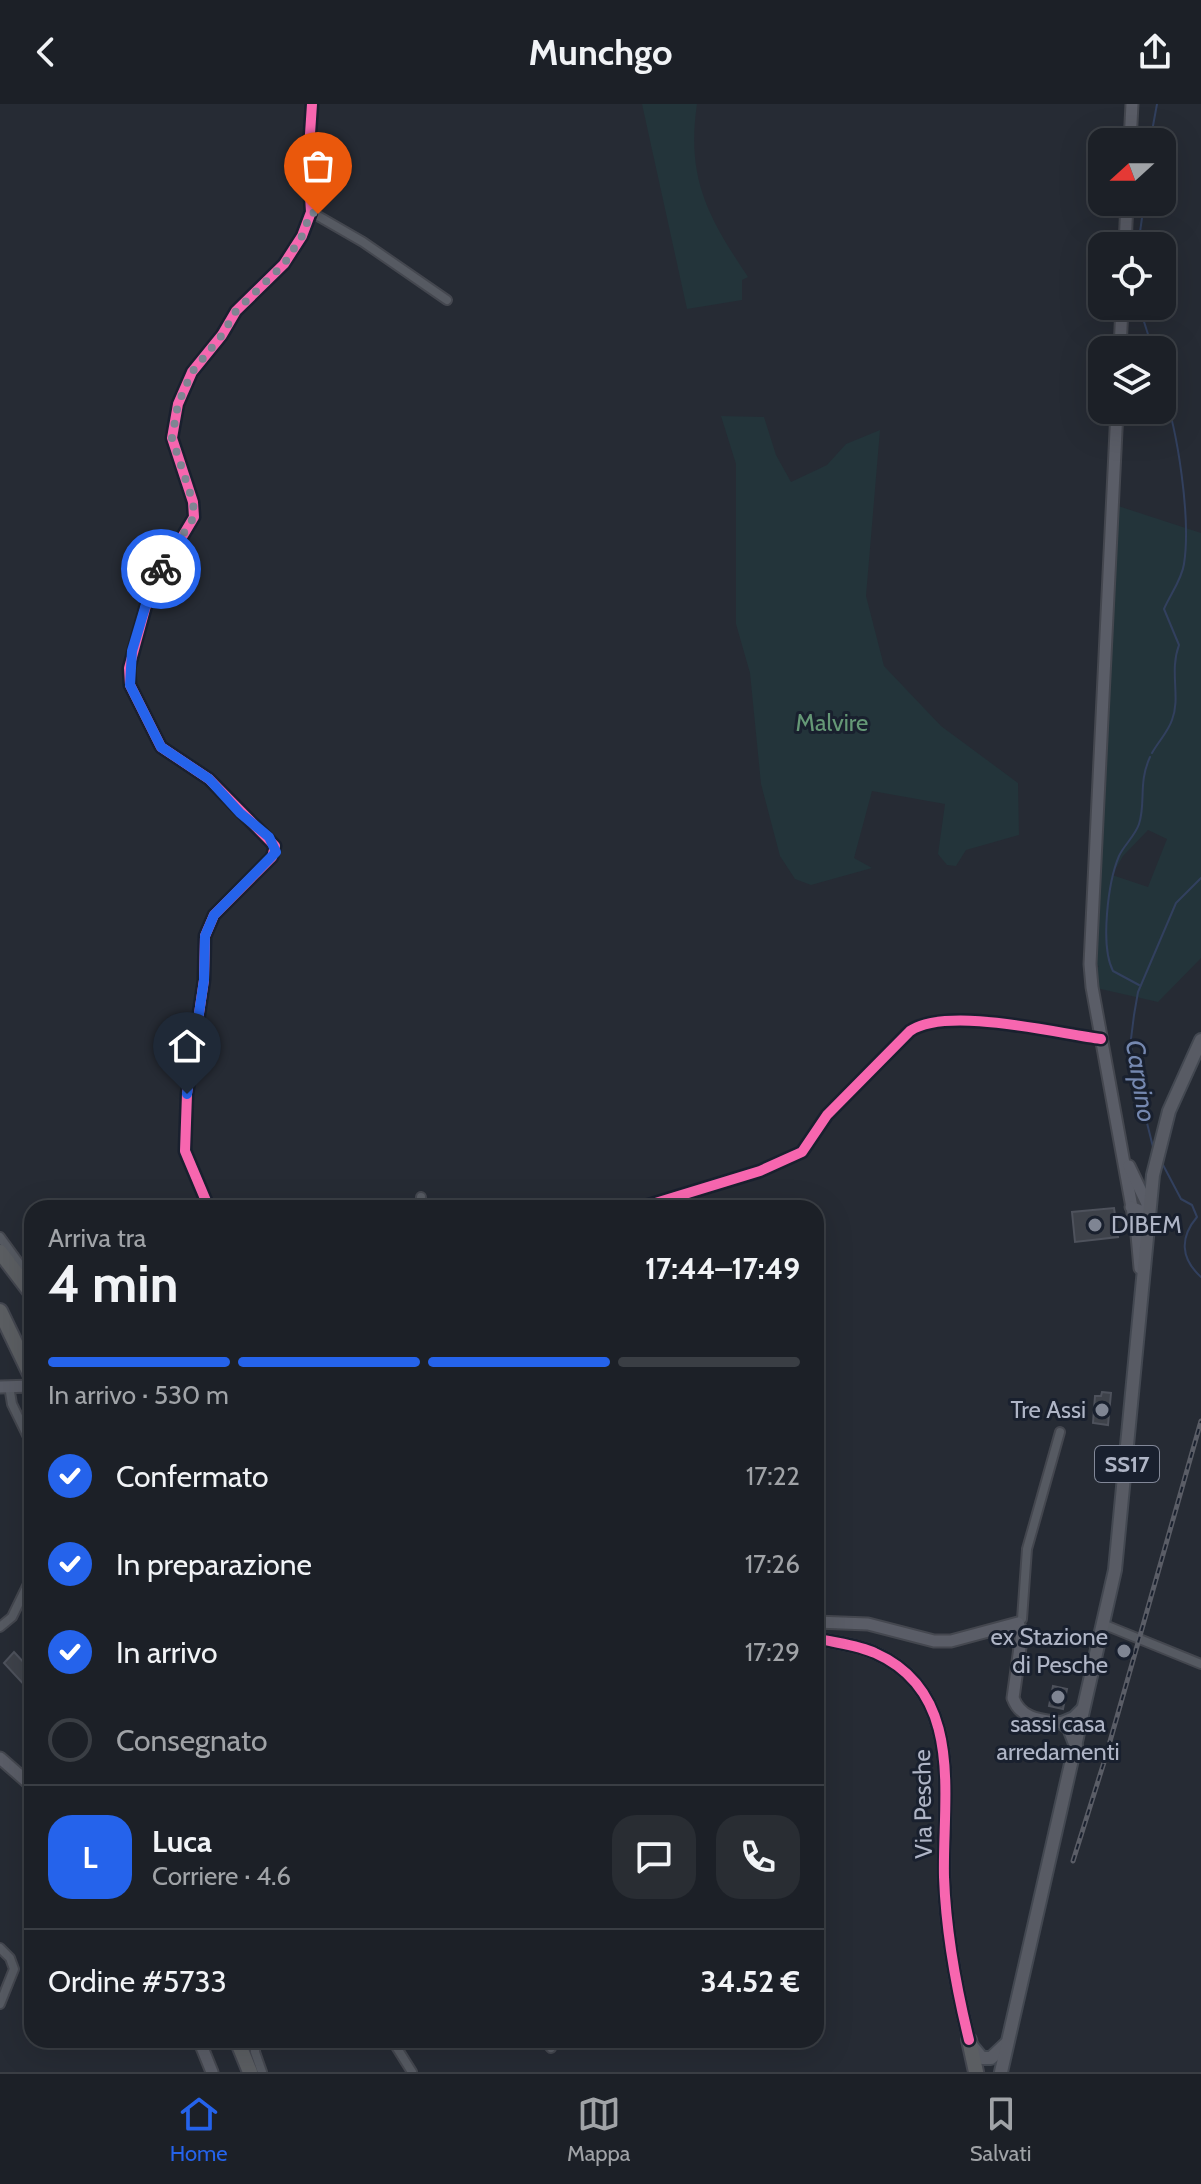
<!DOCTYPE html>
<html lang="it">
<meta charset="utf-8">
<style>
body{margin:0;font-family:Cabin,sans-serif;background:#292d33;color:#f1f3f6;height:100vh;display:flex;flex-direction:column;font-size:30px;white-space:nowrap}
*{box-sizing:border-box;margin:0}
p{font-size:26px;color:#a0a3a7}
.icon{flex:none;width:44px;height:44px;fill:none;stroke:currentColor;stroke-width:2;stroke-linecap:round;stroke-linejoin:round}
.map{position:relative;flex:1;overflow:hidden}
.side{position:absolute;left:24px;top:1096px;width:800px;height:848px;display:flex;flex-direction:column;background:#1c2027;border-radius:24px;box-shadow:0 8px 32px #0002,0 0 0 2px #3a3e44}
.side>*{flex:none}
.needle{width:52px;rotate:249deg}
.controls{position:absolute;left:1088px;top:24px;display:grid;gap:16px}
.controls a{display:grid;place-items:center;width:88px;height:88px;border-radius:16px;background:#1c2027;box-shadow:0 8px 32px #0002,0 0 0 2px #3a3e44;font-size:40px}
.pin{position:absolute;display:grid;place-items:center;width:68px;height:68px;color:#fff;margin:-82px -34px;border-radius:50% 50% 50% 0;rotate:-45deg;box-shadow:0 0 8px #0007}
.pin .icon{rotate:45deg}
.courier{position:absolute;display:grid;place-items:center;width:80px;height:80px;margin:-40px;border:6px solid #2563eb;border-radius:50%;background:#fff;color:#222;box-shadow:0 2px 10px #0007}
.head em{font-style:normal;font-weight:800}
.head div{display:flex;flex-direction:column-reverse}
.head{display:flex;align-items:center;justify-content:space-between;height:136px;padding:0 24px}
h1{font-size:52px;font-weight:800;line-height:60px}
.bar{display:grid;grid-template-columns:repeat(4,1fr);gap:12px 8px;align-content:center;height:96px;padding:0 24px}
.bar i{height:10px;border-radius:6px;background:#3a3e44}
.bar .active{background:#2563eb}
.bar p{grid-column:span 4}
.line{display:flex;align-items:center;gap:20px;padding:0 24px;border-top:2px solid #3a3e44}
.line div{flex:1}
.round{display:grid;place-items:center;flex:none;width:84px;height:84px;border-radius:24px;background:#292d33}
ol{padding:0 24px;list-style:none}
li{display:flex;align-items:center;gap:24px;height:88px}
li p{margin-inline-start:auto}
li .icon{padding:8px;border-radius:50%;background:#2563eb;color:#fff;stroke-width:4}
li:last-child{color:#a0a3a7}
li i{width:44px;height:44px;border:4px solid #3a3e44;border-radius:50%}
header{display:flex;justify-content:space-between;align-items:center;height:104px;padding:0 24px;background:#1c2027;font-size:36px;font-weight:800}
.tab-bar{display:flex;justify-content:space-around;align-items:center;height:112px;border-top:2px solid #3a3e44;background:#1c2027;font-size:22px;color:#a0a3a7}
.tab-bar a{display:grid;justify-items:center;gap:4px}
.tab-bar .active{color:#2563eb}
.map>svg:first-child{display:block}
.green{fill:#23343a;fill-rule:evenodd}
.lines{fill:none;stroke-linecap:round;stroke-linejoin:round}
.stream{stroke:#32405e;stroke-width:2}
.building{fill:#3e424a;stroke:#4e525c;stroke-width:2}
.street-casing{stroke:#44474f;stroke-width:12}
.secondary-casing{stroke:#44474f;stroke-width:15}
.primary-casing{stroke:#434851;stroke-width:16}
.highway-casing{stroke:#43464f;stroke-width:18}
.street{stroke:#565a62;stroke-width:8}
.secondary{stroke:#5a5d67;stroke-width:11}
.primary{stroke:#585b64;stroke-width:12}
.highway{stroke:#5b5e62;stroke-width:14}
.rail-casing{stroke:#5a5d66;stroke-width:5}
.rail{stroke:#19202e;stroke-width:2;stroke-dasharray:6;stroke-linecap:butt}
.cycleway-casing{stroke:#19202e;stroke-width:15}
.cycleway{stroke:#f766af;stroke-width:10}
.done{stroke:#7f8593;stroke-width:8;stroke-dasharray:0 14.4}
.route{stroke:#2563eb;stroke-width:10}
.poi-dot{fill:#7f8593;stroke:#19202e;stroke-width:3}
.labels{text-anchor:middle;stroke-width:6;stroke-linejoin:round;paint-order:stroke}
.shield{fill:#19202e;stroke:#828898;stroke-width:2}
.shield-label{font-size:22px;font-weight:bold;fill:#afb5c6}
.park-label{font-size:24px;fill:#659876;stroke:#19202e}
.poi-label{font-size:24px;fill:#afb5c6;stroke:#19202e;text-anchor:end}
.street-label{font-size:24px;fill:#afb5c6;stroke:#19202e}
.water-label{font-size:26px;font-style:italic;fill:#7588b0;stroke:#19202e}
</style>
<header><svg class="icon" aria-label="back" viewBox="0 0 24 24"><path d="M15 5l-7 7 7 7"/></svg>Munchgo<svg class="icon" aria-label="share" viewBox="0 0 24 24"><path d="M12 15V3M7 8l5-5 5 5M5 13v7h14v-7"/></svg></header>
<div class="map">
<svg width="1201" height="1968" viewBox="0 0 1201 1968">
<rect width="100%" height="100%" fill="#262b34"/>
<!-- green -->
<g class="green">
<path d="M642,0H697C686,74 708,113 748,173L742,176V196L687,205Z"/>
<polygon points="721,312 764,313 776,351 791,378 827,361 846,340 880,326 866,492 884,562 941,622 1018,679 1019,731 966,746 956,762 947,761 938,750 945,700 872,687 854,754 872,764 811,781 795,775 780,752 761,680 750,569 736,520 736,360"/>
<path d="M1112,400L1201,429V854L1158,898L1092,883L1091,874L1099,862L1090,860ZM1148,726L1167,735L1148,783L1112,771L1123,752Z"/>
</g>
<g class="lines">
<!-- stream -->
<g class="stream">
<polyline points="1150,38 1157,0"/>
<polyline points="1138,142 1142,114 1150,98"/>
<polyline points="1139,202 1153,246"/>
<path d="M1152,649C1158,638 1168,628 1172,616C1181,593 1169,568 1179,541L1164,505C1170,491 1182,475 1184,460C1191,415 1178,326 1162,283"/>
<path d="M1139,881L1113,867C1100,842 1108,778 1119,752C1124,741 1135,732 1139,720C1146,699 1138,679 1150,653"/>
<polyline points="1153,1043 1132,959 1131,935 1134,911 1138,888 1176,799 1201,774"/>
<path d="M1162,1059L1181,1095L1192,1101L1197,1113C1180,1133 1180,1154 1201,1173"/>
</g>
</g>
<!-- building -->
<g class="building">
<polygon points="1114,1104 1118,1133 1075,1138 1072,1108"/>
<polygon points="1102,1288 1111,1289 1108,1321 1093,1319 1095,1292 1101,1292"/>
<polygon points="14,1548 27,1562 32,1558 32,1580 27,1584 4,1559"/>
<polygon points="1053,1582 1067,1585 1063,1605 1049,1602"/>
</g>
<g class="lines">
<defs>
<g id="street">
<polyline points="311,108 363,138 447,196"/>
<polyline points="209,1104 185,1047 187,990 204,876 205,832 214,811 272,753 275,742 209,675 161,643 130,581 129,564 150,487 194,413 193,398 172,334 178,300 192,268 222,231 236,207 284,160 302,132 311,108 308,60 312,0"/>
<polyline points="420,1104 421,1093"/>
<path d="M639,1104L760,1067L802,1048L827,1011L910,927C947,902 1055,929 1101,935"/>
<polyline points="0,1133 32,1177"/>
<polyline points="9,1282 12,1300 32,1341"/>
<polyline points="1018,1519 1022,1515 1027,1445 1060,1328"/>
<polyline points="1105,1521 1201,1560"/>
<polyline points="0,1523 12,1513 32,1472"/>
<polyline points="0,1844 10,1854 14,1865 0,1900"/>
<polyline points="255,1936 255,1948 262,1968"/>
<polyline points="392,1936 412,1968"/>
<polyline points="544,1936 551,1944"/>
</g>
<g id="secondary">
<polyline points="1130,38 1132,0"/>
<polyline points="1125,142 1127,98"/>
<polyline points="1120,246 1122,202"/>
<polyline points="1117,306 1090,860 1092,883 1137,1131 1140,1164"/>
<polyline points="1129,1062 1149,1104 1143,1108 1131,1103"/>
<polyline points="0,1283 32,1282"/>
<path d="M816,1518L868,1520L934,1537H951L1018,1519L1022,1529L1013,1594C1021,1616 1042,1616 1062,1619"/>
<path d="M816,1534C835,1539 858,1541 875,1549C966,1589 942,1695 944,1773C946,1828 956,1883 969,1936"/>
<polyline points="0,1654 32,1682"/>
<polyline points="199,1936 212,1968"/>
</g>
<g id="primary">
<polyline points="1076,1642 1069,1624 1062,1619 1074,1614 1083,1605"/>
<polyline points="972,1942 982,1954 991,1954 1006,1940"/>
<polyline points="1001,1968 1115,1466 1153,1071 1169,1007 1201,936"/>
</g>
<g id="highway">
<polyline points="0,1148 32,1190"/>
<polyline points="0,1207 32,1274"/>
<polyline points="237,1936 250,1968"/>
<polyline points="969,1936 976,1968"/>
</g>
</defs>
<!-- street casing -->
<use href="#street" class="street-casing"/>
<!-- secondary casing -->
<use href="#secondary" class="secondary-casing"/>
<!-- primary casing -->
<use href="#primary" class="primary-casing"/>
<!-- highway casing -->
<use href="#highway" class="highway-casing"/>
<!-- street -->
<use href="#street" class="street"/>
<!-- secondary -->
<use href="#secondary" class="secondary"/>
<!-- primary -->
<use href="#primary" class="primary"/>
<!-- highway -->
<use href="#highway" class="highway"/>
<defs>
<polyline id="rail" points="1073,1757 1105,1655 1201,1317"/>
</defs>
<!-- rail casing -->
<use href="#rail" class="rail-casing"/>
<!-- rail -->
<use href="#rail" class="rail"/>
<defs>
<g id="cycleway">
<polyline points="209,1104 185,1047 187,990 204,876 205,832 214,811 272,753 275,742 209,675 161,643 130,581 129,564 150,487 194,413 193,398 172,334 178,300 192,268 222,231 236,207 284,160 302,132 311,108 308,60 312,0"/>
<path d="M639,1104L760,1067L802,1048L827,1011L910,927C947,902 1055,929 1101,935"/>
<path d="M816,1534C835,1539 858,1541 875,1549C966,1589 942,1695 944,1773C946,1828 956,1883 969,1936"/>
</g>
</defs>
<!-- cycleway casing -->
<use href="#cycleway" class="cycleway-casing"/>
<!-- cycleway -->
<use href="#cycleway" class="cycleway"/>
</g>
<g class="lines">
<!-- done -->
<polyline class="done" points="161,465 194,413 193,398 172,334 178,300 192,268 222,231 236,207 284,160 302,132 311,108 318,110"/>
<!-- route -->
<polyline class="route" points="161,465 150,487 132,547 130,581 161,643 209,675 240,709 269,733 276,748 214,811 205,832 204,876 187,990"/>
</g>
<!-- markers -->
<g class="poi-dot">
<circle cx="1095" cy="1121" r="8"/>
<circle cx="1102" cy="1306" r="8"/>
<circle cx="1124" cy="1547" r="8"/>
<circle cx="1058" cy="1593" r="8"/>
</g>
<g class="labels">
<!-- shield labels -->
<rect class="shield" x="1095" y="1342" width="64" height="36" rx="6"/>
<g class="shield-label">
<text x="1127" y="1368">SS17</text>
</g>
<!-- park labels -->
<g class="park-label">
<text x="832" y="627">Malvire</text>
</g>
<!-- poi labels -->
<g class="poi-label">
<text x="1111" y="1129" text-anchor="start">DIBEM</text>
<text x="1086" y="1314">Tre Assi</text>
<text x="1108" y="1541">ex Stazione<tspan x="1108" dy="28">di Pesche</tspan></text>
<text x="1058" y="1628" text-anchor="middle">sassi casa<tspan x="1058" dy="28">arredamenti</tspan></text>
</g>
<!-- street labels -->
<g class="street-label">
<text transform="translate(923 1700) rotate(-91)" y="8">Via Pesche</text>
</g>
<!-- water labels -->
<g class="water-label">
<text transform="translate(1141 977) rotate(81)" y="9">Carpino</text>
</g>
</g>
</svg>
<div class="controls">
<a><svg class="needle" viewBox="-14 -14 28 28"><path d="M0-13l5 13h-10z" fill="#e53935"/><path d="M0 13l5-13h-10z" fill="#a0a3a7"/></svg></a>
<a><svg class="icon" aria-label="locate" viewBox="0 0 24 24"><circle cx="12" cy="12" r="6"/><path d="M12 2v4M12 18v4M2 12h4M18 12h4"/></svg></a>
<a><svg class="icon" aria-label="layers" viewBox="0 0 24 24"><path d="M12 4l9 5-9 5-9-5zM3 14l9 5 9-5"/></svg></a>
</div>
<div class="pin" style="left:318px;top:110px;background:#ea580c"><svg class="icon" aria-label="bag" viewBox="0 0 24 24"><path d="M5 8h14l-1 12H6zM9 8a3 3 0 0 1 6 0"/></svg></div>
<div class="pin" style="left:187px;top:990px;background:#1f2937"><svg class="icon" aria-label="home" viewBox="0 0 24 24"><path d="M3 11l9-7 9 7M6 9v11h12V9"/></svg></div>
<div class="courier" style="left:161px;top:465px"><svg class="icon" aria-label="bike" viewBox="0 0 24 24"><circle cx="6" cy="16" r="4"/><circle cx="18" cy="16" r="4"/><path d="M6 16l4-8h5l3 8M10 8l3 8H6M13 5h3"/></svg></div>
<section class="side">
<div class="head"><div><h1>4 min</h1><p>Arriva tra</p></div><em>17:44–17:49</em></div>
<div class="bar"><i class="active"></i><i class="active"></i><i class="active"></i><i></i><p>In arrivo · 530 m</p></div>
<ol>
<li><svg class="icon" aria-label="check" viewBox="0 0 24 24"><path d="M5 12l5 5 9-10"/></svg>Confermato<p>17:22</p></li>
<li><svg class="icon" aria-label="check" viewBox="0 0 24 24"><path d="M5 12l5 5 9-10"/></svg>In preparazione<p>17:26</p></li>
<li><svg class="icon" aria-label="check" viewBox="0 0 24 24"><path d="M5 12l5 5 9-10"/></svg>In arrivo<p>17:29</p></li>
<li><i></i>Consegnato</li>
</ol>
<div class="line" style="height:144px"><b class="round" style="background:#2563eb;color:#fff">L</b><div><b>Luca</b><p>Corriere · 4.6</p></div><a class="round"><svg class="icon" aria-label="chat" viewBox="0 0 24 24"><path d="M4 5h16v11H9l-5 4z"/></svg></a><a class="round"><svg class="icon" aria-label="phone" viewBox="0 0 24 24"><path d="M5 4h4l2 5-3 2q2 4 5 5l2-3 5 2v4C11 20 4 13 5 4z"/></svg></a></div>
<div class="line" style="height:104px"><div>Ordine #5733</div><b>34.52 €</b></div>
</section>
</div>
<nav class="tab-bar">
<a class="active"><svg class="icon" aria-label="home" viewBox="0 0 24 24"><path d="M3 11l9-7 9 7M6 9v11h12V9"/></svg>Home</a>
<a><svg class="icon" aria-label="map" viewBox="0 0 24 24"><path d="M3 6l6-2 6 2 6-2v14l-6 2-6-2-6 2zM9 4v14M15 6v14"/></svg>Mappa</a>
<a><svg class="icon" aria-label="saved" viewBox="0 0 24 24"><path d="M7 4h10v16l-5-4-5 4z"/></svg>Salvati</a>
</nav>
